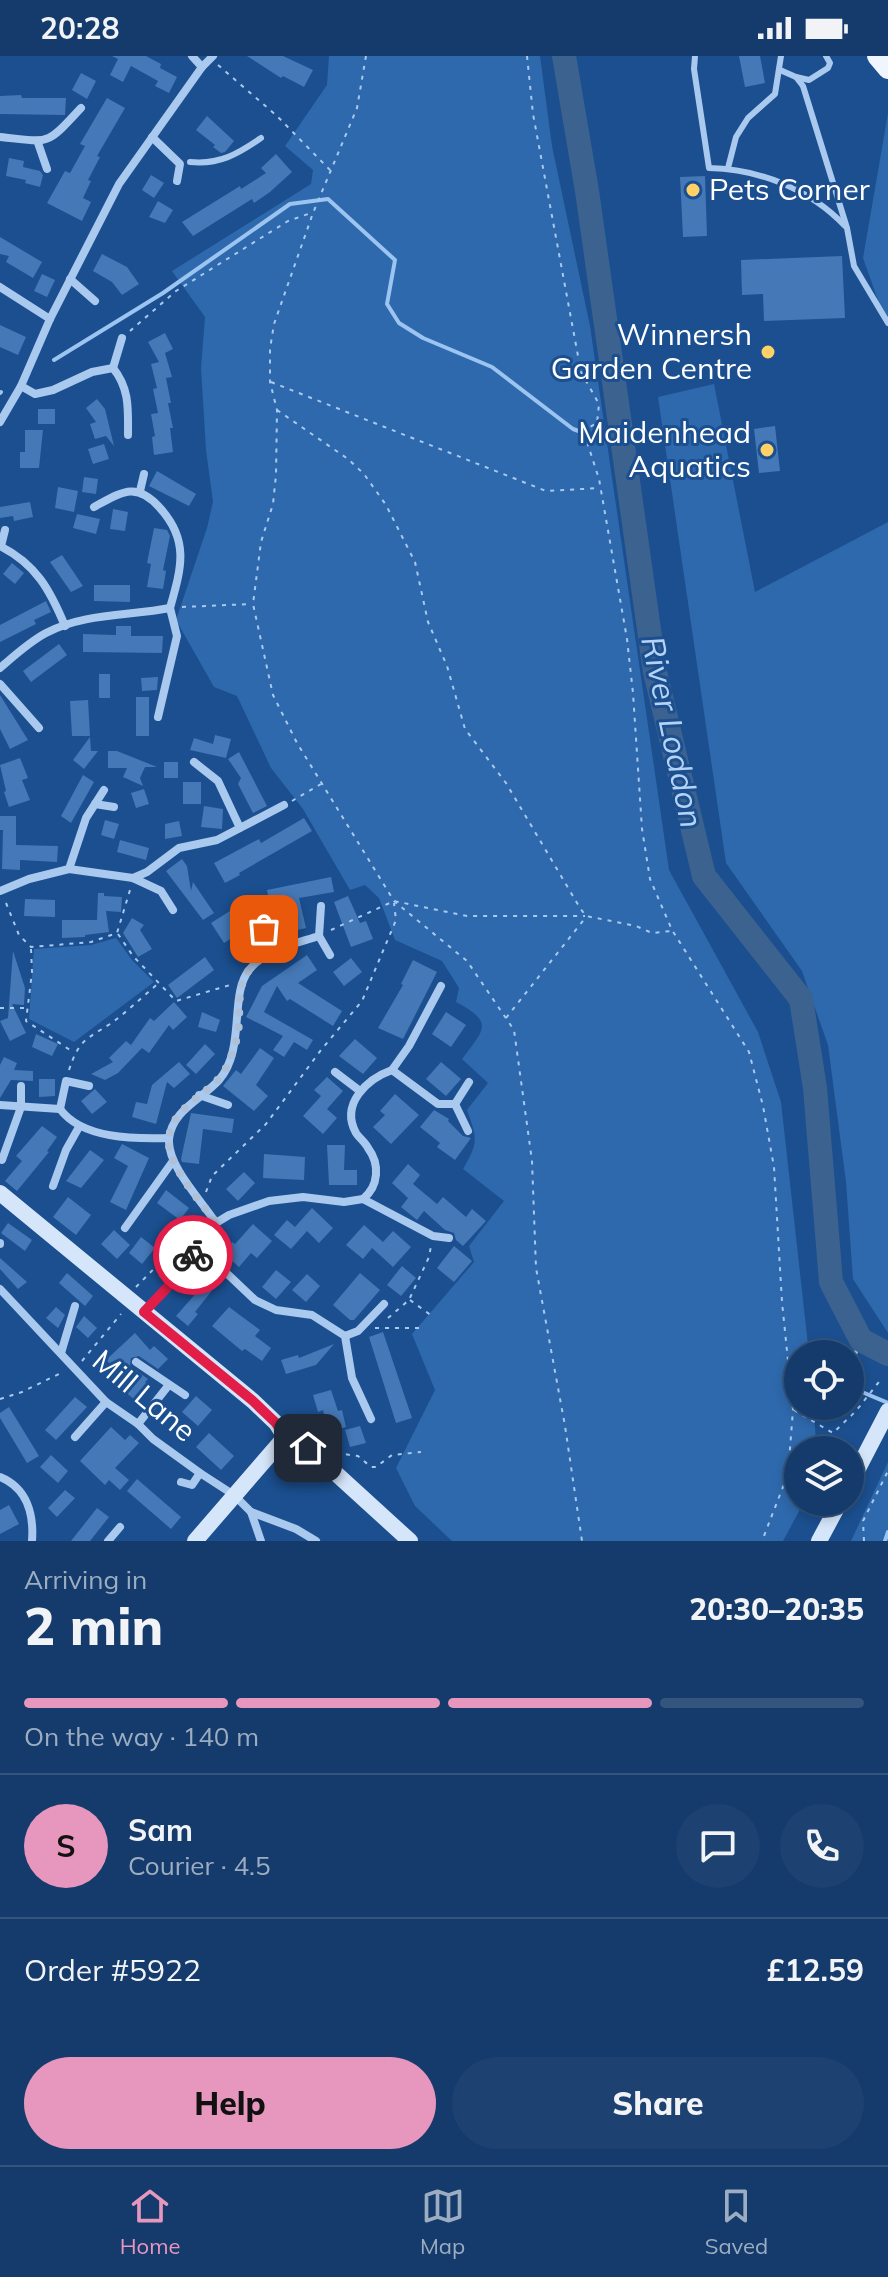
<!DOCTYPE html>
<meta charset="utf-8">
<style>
body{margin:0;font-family:Mulish,sans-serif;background:#1d4271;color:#f1f3f6;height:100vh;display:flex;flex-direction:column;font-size:30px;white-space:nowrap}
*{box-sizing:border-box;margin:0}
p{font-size:26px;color:#9dadc1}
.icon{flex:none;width:44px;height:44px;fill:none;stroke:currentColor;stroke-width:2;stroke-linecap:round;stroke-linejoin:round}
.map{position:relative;height:1485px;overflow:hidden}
.panel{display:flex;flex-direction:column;background:#143b6b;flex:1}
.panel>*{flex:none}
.controls{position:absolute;left:784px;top:1284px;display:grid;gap:16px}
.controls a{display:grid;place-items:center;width:80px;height:80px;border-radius:50%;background:#143b6b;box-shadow:0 4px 12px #0003,0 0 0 2px #33557e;font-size:40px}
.pin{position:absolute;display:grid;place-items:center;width:68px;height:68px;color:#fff;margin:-34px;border-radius:16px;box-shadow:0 4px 12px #0006}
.courier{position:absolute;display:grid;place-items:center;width:80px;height:80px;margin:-40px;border:6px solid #e11d48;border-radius:50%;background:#fff;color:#222;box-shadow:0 2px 10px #0007}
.summary em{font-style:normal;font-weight:800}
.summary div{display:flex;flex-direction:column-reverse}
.summary{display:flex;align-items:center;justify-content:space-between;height:136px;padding:0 24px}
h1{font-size:52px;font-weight:800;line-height:60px}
.bar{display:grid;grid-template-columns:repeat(4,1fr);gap:12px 8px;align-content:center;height:96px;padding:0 24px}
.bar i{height:10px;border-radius:6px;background:#33557e}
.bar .current{background:#e797bd}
.bar p{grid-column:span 4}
.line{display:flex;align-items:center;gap:20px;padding:0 24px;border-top:2px solid #33557e}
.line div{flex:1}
.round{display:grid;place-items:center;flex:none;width:84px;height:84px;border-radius:42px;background:#1d4271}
.action{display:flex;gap:16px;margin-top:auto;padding:16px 24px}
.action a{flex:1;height:92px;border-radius:48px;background:#e797bd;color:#111;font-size:32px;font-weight:800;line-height:92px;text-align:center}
.action a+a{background:#1d4271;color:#f1f3f6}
.status{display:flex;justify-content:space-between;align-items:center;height:56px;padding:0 40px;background:#143b6b;direction:ltr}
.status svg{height:22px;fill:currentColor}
.menu{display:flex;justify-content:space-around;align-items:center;height:112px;border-top:2px solid #33557e;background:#143b6b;font-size:22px;color:#9dadc1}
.menu a{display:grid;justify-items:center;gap:4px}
.menu .current{color:#e797bd}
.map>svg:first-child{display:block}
.green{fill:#2e69ad}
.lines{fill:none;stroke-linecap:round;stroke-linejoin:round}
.stream{stroke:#9cc4f0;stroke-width:4}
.river{stroke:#3c6290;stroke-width:24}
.building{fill:#4478b7}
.path{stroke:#a9c9ee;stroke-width:2;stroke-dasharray:4 6;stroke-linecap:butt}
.lane{stroke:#a9c9ee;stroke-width:6}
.street{stroke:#a9c9ee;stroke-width:8}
.secondary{stroke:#d6e6fa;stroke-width:16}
.primary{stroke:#f0f6ff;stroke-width:20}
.done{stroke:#afc1d8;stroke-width:8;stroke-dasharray:0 14.4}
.route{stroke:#e11d48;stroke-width:10}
.poi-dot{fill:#ffd166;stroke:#1b4f8f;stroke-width:3}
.labels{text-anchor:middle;stroke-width:6;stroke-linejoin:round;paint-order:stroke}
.poi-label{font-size:30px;fill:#fff;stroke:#1b4f8f;text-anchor:end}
.street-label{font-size:30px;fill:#fff;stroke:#1b4f8f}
.water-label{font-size:32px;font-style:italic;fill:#b5d3f5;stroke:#1b4f8f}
</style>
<div class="status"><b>20:28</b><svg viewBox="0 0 49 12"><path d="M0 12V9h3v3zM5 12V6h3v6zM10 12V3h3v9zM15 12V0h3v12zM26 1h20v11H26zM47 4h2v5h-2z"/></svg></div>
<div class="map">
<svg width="888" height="1485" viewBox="0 0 888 1485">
<rect width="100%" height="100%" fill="#1b4f8f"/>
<!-- green -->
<g class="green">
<path d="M329,0H540L552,90L590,270L669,814L758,976L781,1046L809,1298H798V1350H813L817,1394H798V1446H804L783,1485H452L415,1450L396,1412L435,1334L412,1278L474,1206L469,1190L504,1145L463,1113C479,1086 477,1082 467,1054L488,1027L462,1003C484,973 495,967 456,946L459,932L442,905L395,884L379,842L365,829L350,834L303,753L271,712L237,640L214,631L176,564L207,472L213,446L206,394L201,312L205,261L172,215L311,128L313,114L285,90L327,29Z"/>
<polygon points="888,57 888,263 879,247 863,202"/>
<polygon points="714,328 755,536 888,466 888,1277 853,1223 846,1126 828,989 802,915 726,807 658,341"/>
<polygon points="116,882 132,904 154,926 74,986 29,963 34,893 91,889"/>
<polygon points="888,1406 888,1485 851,1485"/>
</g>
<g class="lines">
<!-- stream -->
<g class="stream">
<polyline points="54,304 163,237 290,148 328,143 395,204 387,248 399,267 423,282 492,311 573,373 623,391"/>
<polyline points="0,337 1,336"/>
<polyline points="850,1310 861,1284"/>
<polyline points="850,1331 888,1347"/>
<polyline points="885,1485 888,1476"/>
</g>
<!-- river -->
<polyline class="river" points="564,0 587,135 655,616 704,820 801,943 815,1032 831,1226 861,1284 888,1298"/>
</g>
<!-- building -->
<g class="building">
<polygon points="112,0 146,0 161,8 160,12 177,21 169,37 155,30 158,25 131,10 123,26 110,19 118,3"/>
<polygon points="247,0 283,0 313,14 304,31 283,20 281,22"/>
<polygon points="739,0 760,0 765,27 745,31"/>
<polygon points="81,17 96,25 87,43 72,34"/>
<polygon points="21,39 22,42 66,42 65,59 0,58 0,40"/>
<polygon points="107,42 125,52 97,100 100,101 88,124 91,125 83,142 91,146 82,165 47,147 65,115 70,117 85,90 80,88"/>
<polygon points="207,60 234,85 225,96 221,97 213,91 215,89 196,74"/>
<polygon points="276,98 292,116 270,136 254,147 252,143 193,180 182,166 240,130 241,133 266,117 261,112"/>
<polygon points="9,102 24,105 23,111 40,115 43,119 40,131 25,127 26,124 6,120"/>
<polygon points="151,119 164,127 154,142 142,134"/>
<polygon points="705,120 707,180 683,181 680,121"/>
<polygon points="158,145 173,154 165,167 149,161"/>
<polygon points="0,181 42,206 33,222 6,206 9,200 0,198"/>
<polygon points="102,198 127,211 139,228 122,239 112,226 93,215"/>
<polygon points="842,200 845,262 764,265 763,238 742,239 741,204"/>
<polygon points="42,218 55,224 47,241 34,235"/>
<polygon points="0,269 26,281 18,299 0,291"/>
<polygon points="165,277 173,293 165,297 172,321 166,322 171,347 168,347 173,372 170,372 173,396 154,399 152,381 155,380 151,358 158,357 153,333 157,332 151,308 159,306 148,286"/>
<polygon points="97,343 105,353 114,390 106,380 95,383 90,368 96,366 86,352"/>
<rect x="38" y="353" width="17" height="15"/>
<polygon points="775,370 780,415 759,417 754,373"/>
<polygon points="25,374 43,374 39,412 20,412 20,396 25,396"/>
<polygon points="104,388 109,403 93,408 88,393"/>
<polygon points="157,415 196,438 189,450 149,430"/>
<polygon points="84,421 98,423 96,438 82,436"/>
<polygon points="58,431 78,435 74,456 55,452"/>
<polygon points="30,446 33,461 14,465 13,460 0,462 0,451"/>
<polygon points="113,453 128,456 125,475 110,473"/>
<polygon points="77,458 100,463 96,478 73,472"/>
<polygon points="154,472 167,474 170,480 163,514 166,515 163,533 147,531 151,508 147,507"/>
<polygon points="62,499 83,530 71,536 50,506"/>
<polygon points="12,507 24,517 15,528 3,518"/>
<polygon points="94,529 130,529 130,546 94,545"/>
<polygon points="46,545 51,556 34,564 36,568 0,586 0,569"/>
<polygon points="116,570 131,570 131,580 163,580 162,597 83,596 83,578 116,579"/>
<polygon points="59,588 67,599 31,626 23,615"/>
<rect x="99" y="618" width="11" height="24"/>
<polygon points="158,621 157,634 142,635 141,622"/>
<polygon points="0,639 28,684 10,693 0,673"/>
<rect x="136" y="641" width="13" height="39"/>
<polygon points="88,644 90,680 72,680 70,645"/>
<polygon points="215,679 231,683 226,702 190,694 194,682 213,688"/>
<polygon points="90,681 91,695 98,695 84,713 73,704"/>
<polygon points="108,695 117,695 157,711 145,711 140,722 143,730 123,721 127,712 108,712"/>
<polygon points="239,696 267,750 253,757 238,728 241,722 228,703"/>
<polygon points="20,702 28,722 22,724 30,744 9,751 4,736 6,735 0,709"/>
<rect x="164" y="706" width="14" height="16"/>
<polygon points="83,719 94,726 71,767 61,760"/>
<rect x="183" y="726" width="18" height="22"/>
<polygon points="144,733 149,748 136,752 131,737"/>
<polygon points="204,750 223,753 222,773 201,771"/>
<polygon points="0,760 16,760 16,789 58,790 57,806 20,804 20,814 2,813 3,774 0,774"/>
<polygon points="304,762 312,775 239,817 240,819 225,827 214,807 259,783 261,787"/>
<polygon points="105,764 119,768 114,783 101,779"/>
<polygon points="179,765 182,780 165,783 165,768"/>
<polygon points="120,784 149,792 146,804 117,796"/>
<polygon points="182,803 187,810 191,835 193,826 214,857 203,864 166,815"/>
<polygon points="331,821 334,836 299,842 306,872 281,878 275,854 271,854 267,834"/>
<polygon points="98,837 104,837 104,840 122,841 121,856 106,855 109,876 85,879 85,881 62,882 62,864 97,864"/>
<polygon points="348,840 360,867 366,865 373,883 351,891 334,846"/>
<polygon points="25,843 55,844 55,861 24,860"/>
<polygon points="233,853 248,876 251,874 259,887 245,896 235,880 224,887 211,867"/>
<polygon points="132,862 144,869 140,874 152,893 138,901 123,877"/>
<polygon points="13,895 25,932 24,949 12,948 26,977 10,985 0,965 8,962"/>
<polygon points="307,899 317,914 298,927 342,955 333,970 290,943 287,945 277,930 264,956 313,984 307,994 294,986 284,1001 273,994 283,980 246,961 262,930"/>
<polygon points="205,901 214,914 177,942 168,929"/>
<polygon points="351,902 362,916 344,930 333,916"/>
<polygon points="413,904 437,916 403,983 378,972 403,929 401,928"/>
<polygon points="174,946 187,961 173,974 169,969 149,997 142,992 118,1017 105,1024 91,1018 113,1006 109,1002 126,985 131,989 150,962 154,965"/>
<polygon points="202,956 220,964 216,976 198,971"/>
<polygon points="446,956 466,969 451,991 432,978"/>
<polygon points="36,978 58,988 52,1000 32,991"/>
<polygon points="355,983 377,1002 363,1018 339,1000"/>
<polygon points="205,988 215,998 196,1018 186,1009"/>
<polygon points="260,992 274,1002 256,1029 268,1040 254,1055 223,1030 236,1014 241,1018"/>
<polygon points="4,1001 17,1007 14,1014 33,1015 33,1025 11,1024 0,1042 0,1009"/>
<polygon points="179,1006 190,1018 174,1032 167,1026 156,1068 132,1061 136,1046 147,1048 152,1029"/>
<polygon points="441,1006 461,1023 446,1040 426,1023"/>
<polygon points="327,1021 343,1035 327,1053 337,1062 323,1078 303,1060 321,1040 314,1034"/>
<polygon points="39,1023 55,1023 55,1040 39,1041"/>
<polygon points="95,1033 107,1046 92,1058 81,1045"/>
<polygon points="395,1038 419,1059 391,1088 373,1071 385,1059 380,1055"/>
<polygon points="434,1054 449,1063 448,1065 463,1080 471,1082 455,1104 437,1091 440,1087 420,1071"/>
<polygon points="191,1057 234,1063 232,1077 203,1073 199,1108 182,1106 181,1103"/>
<polygon points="42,1070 57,1081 47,1095 49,1096 17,1135 5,1125 22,1105 16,1100"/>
<polygon points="122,1088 149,1102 126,1154 110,1146 128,1110 114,1102"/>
<polygon points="327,1089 345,1089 344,1114 357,1114 357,1129 329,1129"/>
<polygon points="90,1094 104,1104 81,1132 66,1125"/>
<polygon points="264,1098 305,1101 304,1124 263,1122"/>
<polygon points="408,1108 420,1119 413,1128 437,1148 443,1141 466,1161 472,1153 486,1165 463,1190 456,1184 454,1177 445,1174 424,1155 417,1164 401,1151 408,1142 392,1127"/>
<polygon points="244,1116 255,1127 238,1145 226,1133"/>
<polygon points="166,1134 189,1152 180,1164 157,1147"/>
<polygon points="68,1141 91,1159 76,1179 53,1161"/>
<polygon points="312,1152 333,1172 319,1187 307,1175 291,1193 274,1179 287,1164 295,1171"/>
<polygon points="8,1167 32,1184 25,1195 1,1177"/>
<polygon points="253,1168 272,1185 257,1202 251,1197 239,1211 223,1197 232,1186 235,1188"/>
<polygon points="364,1169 383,1186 393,1175 411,1191 393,1211 372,1192 363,1203 346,1189"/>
<polygon points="114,1174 130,1189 117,1203 101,1188"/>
<polygon points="141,1181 155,1192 142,1208 129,1197"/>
<polygon points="454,1190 472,1205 454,1226 437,1212"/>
<polygon points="0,1202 27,1226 18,1233 0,1213"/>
<polygon points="402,1210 416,1222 401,1240 387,1229"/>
<polygon points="276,1214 291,1226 276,1243 262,1231"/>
<polygon points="215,1216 222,1222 195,1256 198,1258 188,1270 176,1260 198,1235 190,1230 198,1220 206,1226"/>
<polygon points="67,1217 93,1240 85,1250 59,1227"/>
<polygon points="360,1217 380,1234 354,1264 350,1264 333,1249"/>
<polygon points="307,1218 320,1230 306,1246 292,1234"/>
<polygon points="56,1251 65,1259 58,1272 46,1262"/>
<polygon points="229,1251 260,1274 255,1280 271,1292 262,1305 245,1293 242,1295 212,1270"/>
<polygon points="84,1260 97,1272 88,1282 76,1271"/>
<polygon points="383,1276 412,1362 396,1367 369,1281"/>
<polygon points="135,1277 150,1294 154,1290 168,1303 158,1313 139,1300 131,1302 130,1310 148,1323 145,1326 148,1328 135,1344 124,1335 130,1327 106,1304"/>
<polygon points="334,1288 316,1309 286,1318 281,1304 298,1299 299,1302"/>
<polygon points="331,1334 338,1355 342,1354 346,1371 329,1376 323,1354 318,1356 313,1339"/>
<polygon points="196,1340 212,1354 198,1370 182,1356"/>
<polygon points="75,1341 87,1351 56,1384 45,1374"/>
<polygon points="9,1351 39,1400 27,1407 0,1362 0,1357"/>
<polygon points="360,1370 366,1387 350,1391 345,1374"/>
<polygon points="111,1371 125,1384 130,1379 139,1387 115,1412 129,1424 120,1434 109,1424 105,1429 80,1405"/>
<polygon points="209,1377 234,1400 221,1414 196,1391"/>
<polygon points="51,1399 68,1415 58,1427 40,1411"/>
<polygon points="137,1423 181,1461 171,1473 127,1435"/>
<polygon points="65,1434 75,1442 57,1461 48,1452"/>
<polygon points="9,1449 19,1468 0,1478 0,1454"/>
<polygon points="97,1452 109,1461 90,1485 71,1485"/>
</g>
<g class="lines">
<!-- path -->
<g class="path">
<polyline points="366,0 357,52 313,157 274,268 270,293 270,326 277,354 276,419 273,448 261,486 253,548 273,639 297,687 394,845 467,905 514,974 532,1105 536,1212 565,1370 582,1485"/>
<polyline points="527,0 533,58 581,316 599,348 597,367 590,371 588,389 599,423 627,583 633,637 642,773 650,823 672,874 749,996 763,1050 774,1111 782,1246 793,1354 788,1418 762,1485"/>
<polyline points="218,9 277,60 330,114"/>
<polyline points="130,275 176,235 288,165 311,157"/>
<polyline points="271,326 546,435 600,432"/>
<polyline points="277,354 348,403 364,418 386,449 415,506 428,566 447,610 465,673 506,727 580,852 586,860 636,870 652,877 671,875"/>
<polyline points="182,551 251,548"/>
<polyline points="292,745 321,728"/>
<polyline points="6,847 19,879 31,891 91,886 117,877 130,834"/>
<polyline points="331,874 394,845 467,860 585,860"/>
<polyline points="118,878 133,900 176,945 230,929"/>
<polyline points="31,893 32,916 26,965 73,996"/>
<polyline points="0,952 27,952"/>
<polyline points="506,962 586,861"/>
<path d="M69,1014C79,984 85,984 110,968C127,956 143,940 160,926"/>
<polyline points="206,1136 212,1120 266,1068 321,994 362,945 396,864 394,847"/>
<polyline points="136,1231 178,1188 197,1161"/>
<polyline points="410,1244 432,1260"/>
<polyline points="388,1262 409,1244 429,1201 431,1190"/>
<polyline points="375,1272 422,1272"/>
<polyline points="82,1305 121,1258"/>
<polyline points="0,1343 22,1336 61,1317"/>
<polyline points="794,1354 833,1377 856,1355 882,1322"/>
<polyline points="336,1397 358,1400 371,1411 376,1411 392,1399 421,1396"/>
<polyline points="864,1485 863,1465 888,1415"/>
</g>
<!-- lane -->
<g class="lane">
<path d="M695,0L694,13L709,112C759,113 810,133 845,170"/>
<polyline points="780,14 796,21 803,30 847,172 854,210 888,267"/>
<polyline points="796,21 809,24 828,12 830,7 826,0"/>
<path d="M190,106C219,109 238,98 261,82"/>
<polyline points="728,112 736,81 748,62 775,38 781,0"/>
</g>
<!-- street -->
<g class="street">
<polyline points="192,0 202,11"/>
<path d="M0,81C50,86 45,91 81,52"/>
<polyline points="152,81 180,108 177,125"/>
<polyline points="38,87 47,113"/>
<polyline points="70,223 95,245"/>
<polyline points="0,231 50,263"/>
<path d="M113,312C130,333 128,354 128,379"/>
<polyline points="21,330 35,338 53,334 92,316 113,312 122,282"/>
<polyline points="0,366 21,330 50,263 119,128 202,11 213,0"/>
<polyline points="140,435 144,418"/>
<path d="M94,451C122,436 136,425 160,452C190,485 181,513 170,552"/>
<path d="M0,490C36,508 50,534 65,570"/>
<polyline points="1,490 5,474"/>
<path d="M0,612C14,600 29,586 46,577C83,557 129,560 170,552L177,580L158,661"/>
<polyline points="0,628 39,672"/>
<polyline points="95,748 114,751"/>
<polyline points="240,772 284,749"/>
<polyline points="69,813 86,762 104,734"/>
<polyline points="133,822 147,816 179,792 217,784 240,772 218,725 194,706"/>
<polyline points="0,835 29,823 69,813 133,822 161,835 173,854"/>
<polyline points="254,853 275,894"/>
<polyline points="319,880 321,850"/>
<polyline points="392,1014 409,990 441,930"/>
<polyline points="335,1016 360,1035"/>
<polyline points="199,1039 228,1049"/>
<polyline points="455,1048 468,1075"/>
<path d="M0,1049L60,1053C82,1083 134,1083 169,1082"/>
<polyline points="60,1053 66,1025 89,1030"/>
<polyline points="2,1104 21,1051 21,1030"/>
<polyline points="53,1130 66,1094 79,1071"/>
<path d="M363,1143C379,1130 380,1108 368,1092C365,1086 359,1082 356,1077C340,1048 367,1023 392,1014L438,1048H455L469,1026"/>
<path d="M216,1167C202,1145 167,1110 169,1083C172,1054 202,1043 219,1024C246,993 229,939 249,914C266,893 294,888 319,880L330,899"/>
<polyline points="125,1172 173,1105"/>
<polyline points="0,1187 0,1188"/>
<polyline points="199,1191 255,1244 276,1254 312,1259 345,1280 352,1322 371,1363"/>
<polyline points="0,1233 106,1346 138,1368 153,1383 200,1417 234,1439 251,1456 296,1473 316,1485"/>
<polyline points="144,1256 178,1220 216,1167 229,1159 269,1145 303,1141 344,1146 363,1143 433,1180 449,1182"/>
<polyline points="345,1280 358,1275 384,1248"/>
<polyline points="61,1297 75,1250"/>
<polyline points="136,1306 185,1339"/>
<polyline points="138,1368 168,1330"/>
<polyline points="75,1381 106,1346"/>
<path d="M0,1421C27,1432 34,1458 32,1485"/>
<polyline points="181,1426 192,1429 200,1417"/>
<polyline points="251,1456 261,1485"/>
<polyline points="108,1485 120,1471"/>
</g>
<!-- secondary -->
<g class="secondary">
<polyline points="0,1137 253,1345 276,1367 285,1381 308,1392 410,1485"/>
<polyline points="850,1428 888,1355"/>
<polyline points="195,1485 285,1381"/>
<polyline points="819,1485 840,1446"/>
</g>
<!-- primary -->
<polyline class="primary" points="877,0 888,13"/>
</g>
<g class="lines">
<!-- done -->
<path class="done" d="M193,1199L216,1167C201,1145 166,1109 169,1082C172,1049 213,1038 226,1012C231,1002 236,988 238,977C241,958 236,934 247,917C253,906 265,900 275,894L264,873"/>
<!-- route -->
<polyline class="route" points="193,1199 178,1220 144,1256 253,1345 276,1367 285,1381 308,1392"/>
</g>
<!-- markers -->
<g class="poi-dot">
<circle cx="693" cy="134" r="8"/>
<circle cx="768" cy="296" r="8"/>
<circle cx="767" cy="394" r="8"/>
</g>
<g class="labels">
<!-- poi labels -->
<g class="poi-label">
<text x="709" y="144" text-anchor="start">Pets Corner</text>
<text x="752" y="289">Winnersh<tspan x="752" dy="34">Garden Centre</tspan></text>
<text x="751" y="387">Maidenhead<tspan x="751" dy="34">Aquatics</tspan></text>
</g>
<!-- street labels -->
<g class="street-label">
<text transform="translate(144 1340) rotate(40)" y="10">Mill Lane</text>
</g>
<!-- water labels -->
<g class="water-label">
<text transform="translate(672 676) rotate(78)" y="11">River Loddon</text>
</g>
</g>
</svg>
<div class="controls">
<a><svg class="icon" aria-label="locate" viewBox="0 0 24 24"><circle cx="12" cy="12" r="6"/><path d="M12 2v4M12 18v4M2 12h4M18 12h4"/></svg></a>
<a><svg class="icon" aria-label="layers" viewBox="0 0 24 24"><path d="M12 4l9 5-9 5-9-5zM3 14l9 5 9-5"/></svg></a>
</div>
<div class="pin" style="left:264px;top:873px;background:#ea580c"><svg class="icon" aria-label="bag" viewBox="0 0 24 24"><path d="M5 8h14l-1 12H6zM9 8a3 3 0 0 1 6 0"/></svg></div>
<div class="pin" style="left:308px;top:1392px;background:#1f2937"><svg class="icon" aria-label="home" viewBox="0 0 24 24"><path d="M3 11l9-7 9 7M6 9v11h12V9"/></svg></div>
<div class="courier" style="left:193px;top:1199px"><svg class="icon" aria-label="bike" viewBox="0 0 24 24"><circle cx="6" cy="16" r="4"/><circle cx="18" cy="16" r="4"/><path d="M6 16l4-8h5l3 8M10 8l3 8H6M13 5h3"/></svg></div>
</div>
<section class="panel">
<div class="summary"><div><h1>2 min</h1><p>Arriving in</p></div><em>20:30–20:35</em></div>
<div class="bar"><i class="current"></i><i class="current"></i><i class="current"></i><i></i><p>On the way · 140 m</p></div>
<div class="line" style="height:144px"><b class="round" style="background:#e797bd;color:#111">S</b><div><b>Sam</b><p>Courier · 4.5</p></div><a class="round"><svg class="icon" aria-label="chat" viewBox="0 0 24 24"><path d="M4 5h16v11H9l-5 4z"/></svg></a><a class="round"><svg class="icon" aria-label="phone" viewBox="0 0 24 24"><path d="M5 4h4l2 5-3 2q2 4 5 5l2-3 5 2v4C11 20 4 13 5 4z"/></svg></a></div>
<div class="line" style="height:104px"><div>Order #5922</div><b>£12.59</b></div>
<div class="action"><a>Help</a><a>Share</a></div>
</section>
<nav class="menu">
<a class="current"><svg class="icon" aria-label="home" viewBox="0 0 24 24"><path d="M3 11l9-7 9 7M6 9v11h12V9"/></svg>Home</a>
<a><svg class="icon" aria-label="map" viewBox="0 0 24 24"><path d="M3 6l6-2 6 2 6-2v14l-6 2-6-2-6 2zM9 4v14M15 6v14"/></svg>Map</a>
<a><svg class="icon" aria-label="saved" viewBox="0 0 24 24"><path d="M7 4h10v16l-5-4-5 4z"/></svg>Saved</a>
</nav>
